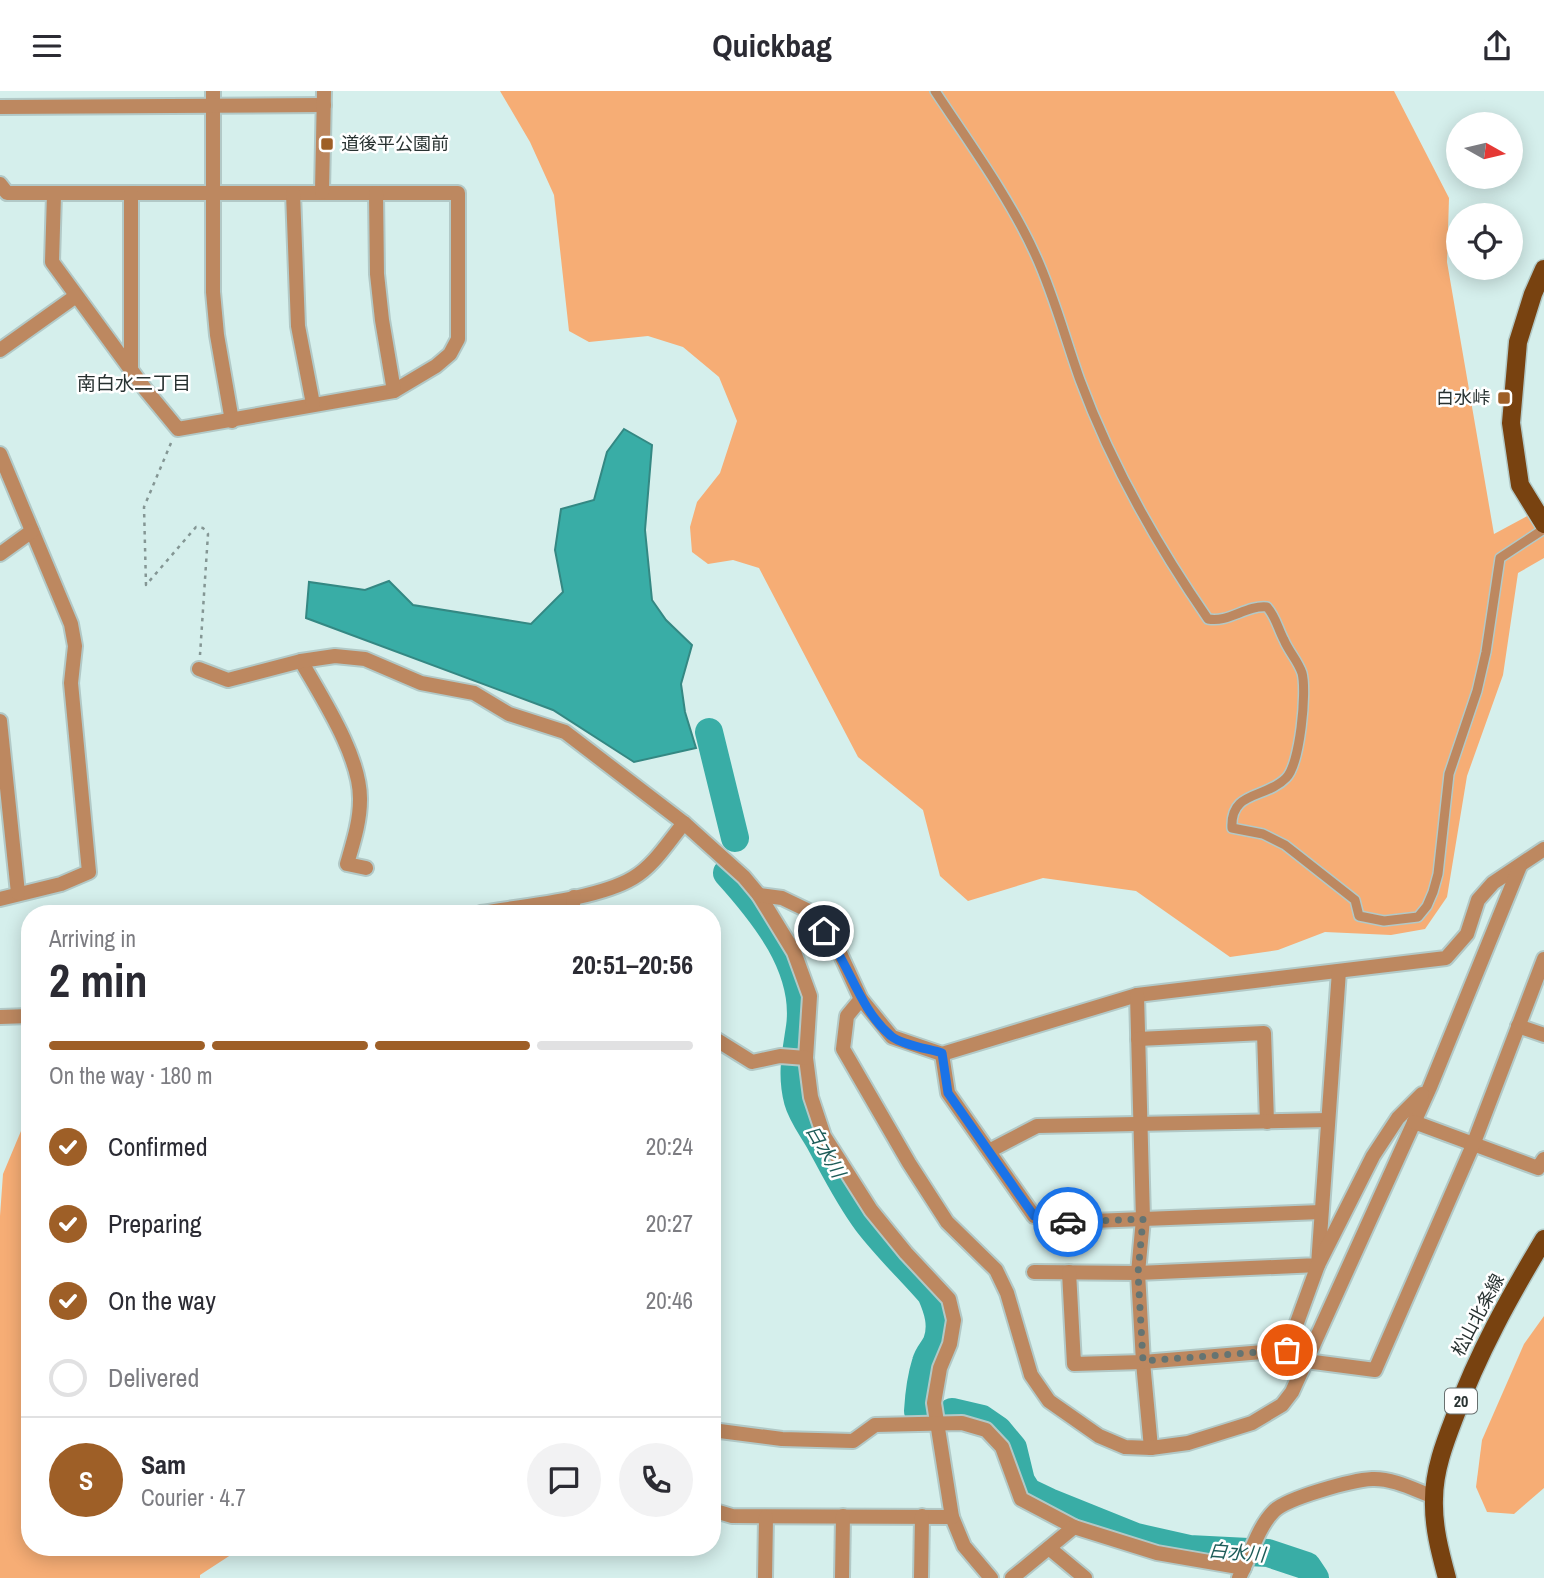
<!DOCTYPE html>
<meta charset="utf-8">
<style>
body{margin:0;font-family:"Archivo Narrow","Noto Sans JP",sans-serif;background:#f2f2f3;color:#2b2b33;height:100vh;display:flex;flex-direction:column;font-size:26px;white-space:nowrap}
*{box-sizing:border-box;margin:0}
p{font-size:23px;color:#7c7c81}
.icon{flex:none;width:38px;height:38px;fill:none;stroke:currentColor;stroke-width:2;stroke-linecap:round;stroke-linejoin:round}
.map{position:relative;flex:1;overflow:hidden}
.drawer{position:absolute;left:21px;top:814px;width:700px;height:651px;display:flex;flex-direction:column;background:#fff;border-radius:28px;box-shadow:0 4px 18px #0003}
.drawer>*{flex:none}
.needle{width:46px;rotate:98deg}
.controls{position:absolute;left:1446px;top:21px;display:grid;gap:14px}
.controls a{display:grid;place-items:center;width:77px;height:77px;border-radius:50%;background:#fff;box-shadow:0 4px 18px #0003;font-size:35px}
.pin{position:absolute;display:grid;place-items:center;width:60px;height:60px;color:#fff;margin:-30px;border:4px solid #fff;border-radius:50%;box-shadow:0 2px 7px #0007}
.courier{position:absolute;display:grid;place-items:center;width:70px;height:70px;margin:-35px;border:5px solid #1a73e8;border-radius:50%;background:#fff;color:#222;box-shadow:0 2px 9px #0007}
.head em{font-style:normal;font-weight:700}
.head div{display:flex;flex-direction:column-reverse}
.head{display:flex;align-items:center;justify-content:space-between;height:119px;padding:0 28px}
h1{font-size:46px;font-weight:700;line-height:52px}
.bar{display:grid;grid-template-columns:repeat(4,1fr);gap:10px 7px;align-content:center;height:84px;padding:0 28px}
.bar i{height:9px;border-radius:5px;background:#e1e1e2}
.bar .active{background:#9e5f27}
.bar p{grid-column:span 4}
.line{display:flex;align-items:center;gap:18px;padding:0 28px;border-top:2px solid #e1e1e2}
.line div{flex:1}
.round{display:grid;place-items:center;flex:none;width:74px;height:74px;border-radius:37px;background:#f2f2f3}
ol{padding:0 28px;list-style:none}
li{display:flex;align-items:center;gap:21px;height:77px}
li p{margin-inline-start:auto}
li .icon{padding:7px;border-radius:50%;background:#9e5f27;color:#fff;stroke-width:4}
li:last-child{color:#7c7c81}
li i{width:38px;height:38px;border:4px solid #e1e1e2;border-radius:50%}
header{display:flex;justify-content:space-between;align-items:center;height:91px;padding:0 28px;background:#fff;font-size:32px;font-weight:700}
.map>svg:first-child{display:block}
.green{fill:#f6ad75}
.water{fill:#39ada6;stroke:#348883;stroke-width:2}
.lines{fill:none;stroke-linecap:round;stroke-linejoin:round}
.river{stroke:#39ada6;stroke-width:28}
.lane-casing{stroke:#b2c9c7;stroke-width:12}
.street-casing{stroke:#b2c9c7;stroke-width:18}
.primary-casing{stroke:#b2c9c7;stroke-width:21}
.path{stroke:#849694;stroke-width:2.5;stroke-dasharray:3.5 5;stroke-linecap:butt}
.lane{stroke:#bd8860;stroke-width:9}
.street{stroke:#bd8860;stroke-width:14}
.primary{stroke:#784210;stroke-width:18}
.done{stroke:#657472;stroke-width:7;stroke-dasharray:0 12.6}
.route{stroke:#1a73e8;stroke-width:9}
.poi-dot{fill:#9e5f27;stroke:#fff;stroke-width:2.5}
.labels{text-anchor:middle;stroke-width:5;stroke-linejoin:round;paint-order:stroke}
.shield{fill:#fff;stroke:#68706f;stroke-width:2}
.shield-label{font-size:16px;font-weight:bold;fill:#283231}
.poi-label{font-size:18px;fill:#283231;stroke:#fff;text-anchor:start}
.street-label{font-size:18px;fill:#283231;stroke:#fff}
.neighbourhood-label{font-size:19px;fill:#283231;stroke:#fff}
.water-label{font-size:19px;font-style:italic;fill:#1e5d59;stroke:#fff}
</style>
<header><svg class="icon" aria-label="menu" viewBox="0 0 24 24"><path d="M4 6h16M4 12h16M4 18h16"/></svg>Quickbag<svg class="icon" aria-label="share" viewBox="0 0 24 24"><path d="M12 15V3M7 8l5-5 5 5M5 13v7h14v-7"/></svg></header>
<div class="map">
<svg width="1544" height="1487" viewBox="0 0 1544 1487">
<rect width="100%" height="100%" fill="#d5efec"/>
<!-- green -->
<g class="green">
<polygon points="500,0 1394,0 1449,107 1447,171 1494,443 1544,416 1544,467 1518,482 1503,584 1467,685 1447,806 1425,838 1391,844 1325,841 1278,859 1230,866 1136,800 1043,787 968,810 940,785 923,719 858,666 759,477 733,469 708,473 692,461 690,436 697,411 720,382 737,330 719,286 683,256 648,245 589,251 569,240 554,104 530,51"/>
<polygon points="21,1040 30,1040 30,1456 243,1456 200,1484 200,1487 0,1487 0,1125 3,1083"/>
<polygon points="1544,1225 1544,1397 1514,1423 1487,1421 1476,1396 1482,1349 1524,1253"/>
</g>
<!-- water -->
<polygon class="water" points="624,338 652,354 645,439 652,509 666,529 692,554 681,593 685,621 696,657 634,671 553,619 306,527 309,491 365,499 389,490 413,514 531,533 563,501 555,459 561,418 594,409 607,361"/>
<g class="lines">
<!-- river -->
<g class="river">
<polyline points="709,641 735,747"/>
<path d="M727,782C764,823 808,877 800,936C796,963 791,983 798,1010C802,1025 814,1040 821,1053C835,1079 849,1107 867,1131C886,1156 910,1179 931,1203C938,1219 943,1234 937,1251C934,1258 928,1263 926,1271C921,1287 919,1303 918,1320H926"/>
<polyline points="952,1321 982,1328 998,1339 1013,1357 1021,1390 1028,1401 1049,1411 1136,1446 1189,1458 1268,1462 1307,1475 1315,1487"/>
</g>
<defs>
<path id="lane" d="M935,0C970,53 1009,106 1035,163C1054,204 1065,247 1080,289C1111,373 1157,454 1208,528C1229,532 1246,514 1267,516C1276,526 1278,538 1284,549C1289,561 1298,570 1302,582C1307,600 1300,674 1286,687C1266,708 1230,699 1232,737L1263,743L1285,754L1355,809L1359,825L1384,830L1418,826L1427,815L1433,801L1438,783L1449,683L1477,600L1486,561L1500,467L1544,438"/>
<g id="street">
<polyline points="213,0 213,201 217,244 232,330"/>
<polyline points="0,16 324,14"/>
<polyline points="0,93 7,102 458,102 458,248 450,263 436,275 394,300 178,338 145,298 52,171 54,103"/>
<polyline points="322,101 324,0"/>
<polyline points="293,102 298,235 313,313"/>
<polyline points="376,102 377,183 382,229 394,300"/>
<polyline points="0,259 76,205"/>
<polyline points="131,277 131,102"/>
<polyline points="0,363 71,533 75,555 71,592 89,781 61,793 0,808"/>
<polyline points="0,463 32,440"/>
<path d="M301,570C322,607 361,666 360,709C360,731 353,752 347,773L366,777"/>
<polyline points="199,578 228,589 301,570 335,565 365,568 421,592 474,602 509,623 565,641 684,732 744,786 759,804 794,861 810,905 806,967 811,1006 824,1045 871,1119 906,1162 949,1208 954,1229 950,1253 940,1277 934,1312 952,1426 964,1455 991,1487"/>
<polyline points="0,630 18,802"/>
<polyline points="759,804 782,807 809,820 839,860 861,908 892,946 942,963 1137,904 1446,867 1467,843 1478,809 1493,792 1544,758"/>
<path d="M481,822C523,815 598,808 633,787C654,775 669,750 684,732"/>
<polyline points="572,822 574,806"/>
<polyline points="1137,904 1143,1128 1138,1182 1143,1271 1151,1357"/>
<polyline points="861,908 847,925 843,958 909,1072 947,1131 996,1179 1007,1202 1031,1284 1049,1310 1099,1345 1125,1356 1151,1357 1188,1352 1252,1332 1282,1314 1292,1301 1430,996 1520,775"/>
<polyline points="0,926 30,925"/>
<polyline points="1518,935 1544,944"/>
<polyline points="712,946 752,971 780,965 806,967"/>
<polyline points="1138,948 1264,942 1267,1031"/>
<polyline points="942,963 948,1002 1034,1125 1067,1131 1321,1121"/>
<polyline points="1414,1031 1538,1077 1544,1068"/>
<polyline points="989,1060 1037,1035 1328,1029"/>
<polyline points="1034,1181 1138,1182 1318,1174 1339,880"/>
<polyline points="1069,1181 1074,1273 1143,1271 1287,1259 1318,1174 1373,1065 1398,1027 1422,1003"/>
<polyline points="1306,1270 1375,1279 1473,1054 1544,868"/>
<polyline points="712,1339 782,1348 853,1350 875,1334 962,1332 986,1339 1002,1356 1021,1408 1074,1436 1157,1462 1244,1477"/>
<polyline points="712,1419 732,1425 952,1426"/>
<polyline points="1049,1457 1085,1487"/>
<polyline points="765,1487 766,1426"/>
<polyline points="842,1487 843,1425"/>
<polyline points="921,1487 922,1425"/>
<polyline points="1012,1487 1074,1436"/>
<path d="M1239,1487C1250,1466 1257,1437 1274,1420C1287,1407 1352,1389 1372,1388C1393,1387 1415,1399 1434,1406"/>
</g>
<g id="primary">
<polyline points="1544,178 1533,203 1518,251 1511,332 1520,394 1544,433"/>
<path d="M1447,1487C1440,1461 1433,1435 1434,1408C1434,1379 1445,1351 1455,1325C1478,1262 1510,1205 1544,1148"/>
</g>
</defs>
<!-- lane casing -->
<use href="#lane" class="lane-casing"/>
<!-- street casing -->
<use href="#street" class="street-casing"/>
<!-- primary casing -->
<use href="#primary" class="primary-casing"/>
<!-- path -->
<polyline class="path" points="171,352 144,416 146,494 196,436 203,437 208,443 200,564"/>
<!-- lane -->
<use href="#lane" class="lane"/>
<!-- street -->
<use href="#street" class="street"/>
<!-- primary -->
<use href="#primary" class="primary"/>
</g>
<g class="lines">
<!-- done -->
<polyline class="done" points="1068,1131 1143,1128 1138,1182 1143,1270 1287,1259"/>
<!-- route -->
<path class="route" d="M824,840C849,872 859,918 891,945C900,953 929,958 942,962L948,1002L1034,1125L1068,1131"/>
</g>
<!-- markers -->
<g class="poi-dot">
<rect x="320" y="46" width="14" height="14" rx="3.5"/>
<rect x="1497" y="300" width="14" height="14" rx="3.5"/>
</g>
<g class="labels">
<!-- shield labels -->
<rect class="shield" x="1445" y="1297.5" width="32" height="25" rx="5"/>
<g class="shield-label">
<text x="1461" y="1316">20</text>
</g>
<!-- poi labels -->
<g class="poi-label">
<text x="341" y="59">道後平公園前</text>
<text x="1490" y="313" text-anchor="end">白水峠</text>
</g>
<!-- street labels -->
<g class="street-label">
<text transform="translate(1478 1224) rotate(-62)" y="6">松山北条線</text>
</g>
<!-- neighbourhood labels -->
<g class="neighbourhood-label">
<text x="134" y="299">南白水二丁目</text>
</g>
<!-- water labels -->
<g class="water-label">
<text transform="translate(826 1060) rotate(60)" y="7">白水川</text>
<text transform="translate(1237 1461) rotate(5)" y="7">白水川</text>
</g>
</g>
</svg>
<div class="controls">
<a><svg class="needle" viewBox="-14 -14 28 28"><path d="M0-13l5 13h-10z" fill="#e53935"/><path d="M0 13l5-13h-10z" fill="#7c7c81"/></svg></a>
<a><svg class="icon" aria-label="locate" viewBox="0 0 24 24"><circle cx="12" cy="12" r="6"/><path d="M12 2v4M12 18v4M2 12h4M18 12h4"/></svg></a>
</div>
<div class="pin" style="left:1287px;top:1259px;background:#ea580c"><svg class="icon" aria-label="bag" viewBox="0 0 24 24"><path d="M5 8h14l-1 12H6zM9 8a3 3 0 0 1 6 0"/></svg></div>
<div class="pin" style="left:824px;top:840px;background:#1f2937"><svg class="icon" aria-label="home" viewBox="0 0 24 24"><path d="M3 11l9-7 9 7M6 9v11h12V9"/></svg></div>
<div class="courier" style="left:1068px;top:1131px"><svg class="icon" aria-label="car" viewBox="0 0 24 24"><path d="M5 17H2v-5l4-1 3-4h7l3 4 3 1v5h-3M9 17h6M6 11h13"/><circle cx="7" cy="17" r="2"/><circle cx="17" cy="17" r="2"/></svg></div>
<section class="drawer">
<div class="head"><div><h1>2 min</h1><p>Arriving in</p></div><em>20:51–20:56</em></div>
<div class="bar"><i class="active"></i><i class="active"></i><i class="active"></i><i></i><p>On the way · 180 m</p></div>
<ol>
<li><svg class="icon" aria-label="check" viewBox="0 0 24 24"><path d="M5 12l5 5 9-10"/></svg>Confirmed<p>20:24</p></li>
<li><svg class="icon" aria-label="check" viewBox="0 0 24 24"><path d="M5 12l5 5 9-10"/></svg>Preparing<p>20:27</p></li>
<li><svg class="icon" aria-label="check" viewBox="0 0 24 24"><path d="M5 12l5 5 9-10"/></svg>On the way<p>20:46</p></li>
<li><i></i>Delivered</li>
</ol>
<div class="line" style="height:126px"><b class="round" style="background:#9e5f27;color:#fff">S</b><div><b>Sam</b><p>Courier · 4.7</p></div><a class="round"><svg class="icon" aria-label="chat" viewBox="0 0 24 24"><path d="M4 5h16v11H9l-5 4z"/></svg></a><a class="round"><svg class="icon" aria-label="phone" viewBox="0 0 24 24"><path d="M5 4h4l2 5-3 2q2 4 5 5l2-3 5 2v4C11 20 4 13 5 4z"/></svg></a></div>
</section>
</div>
